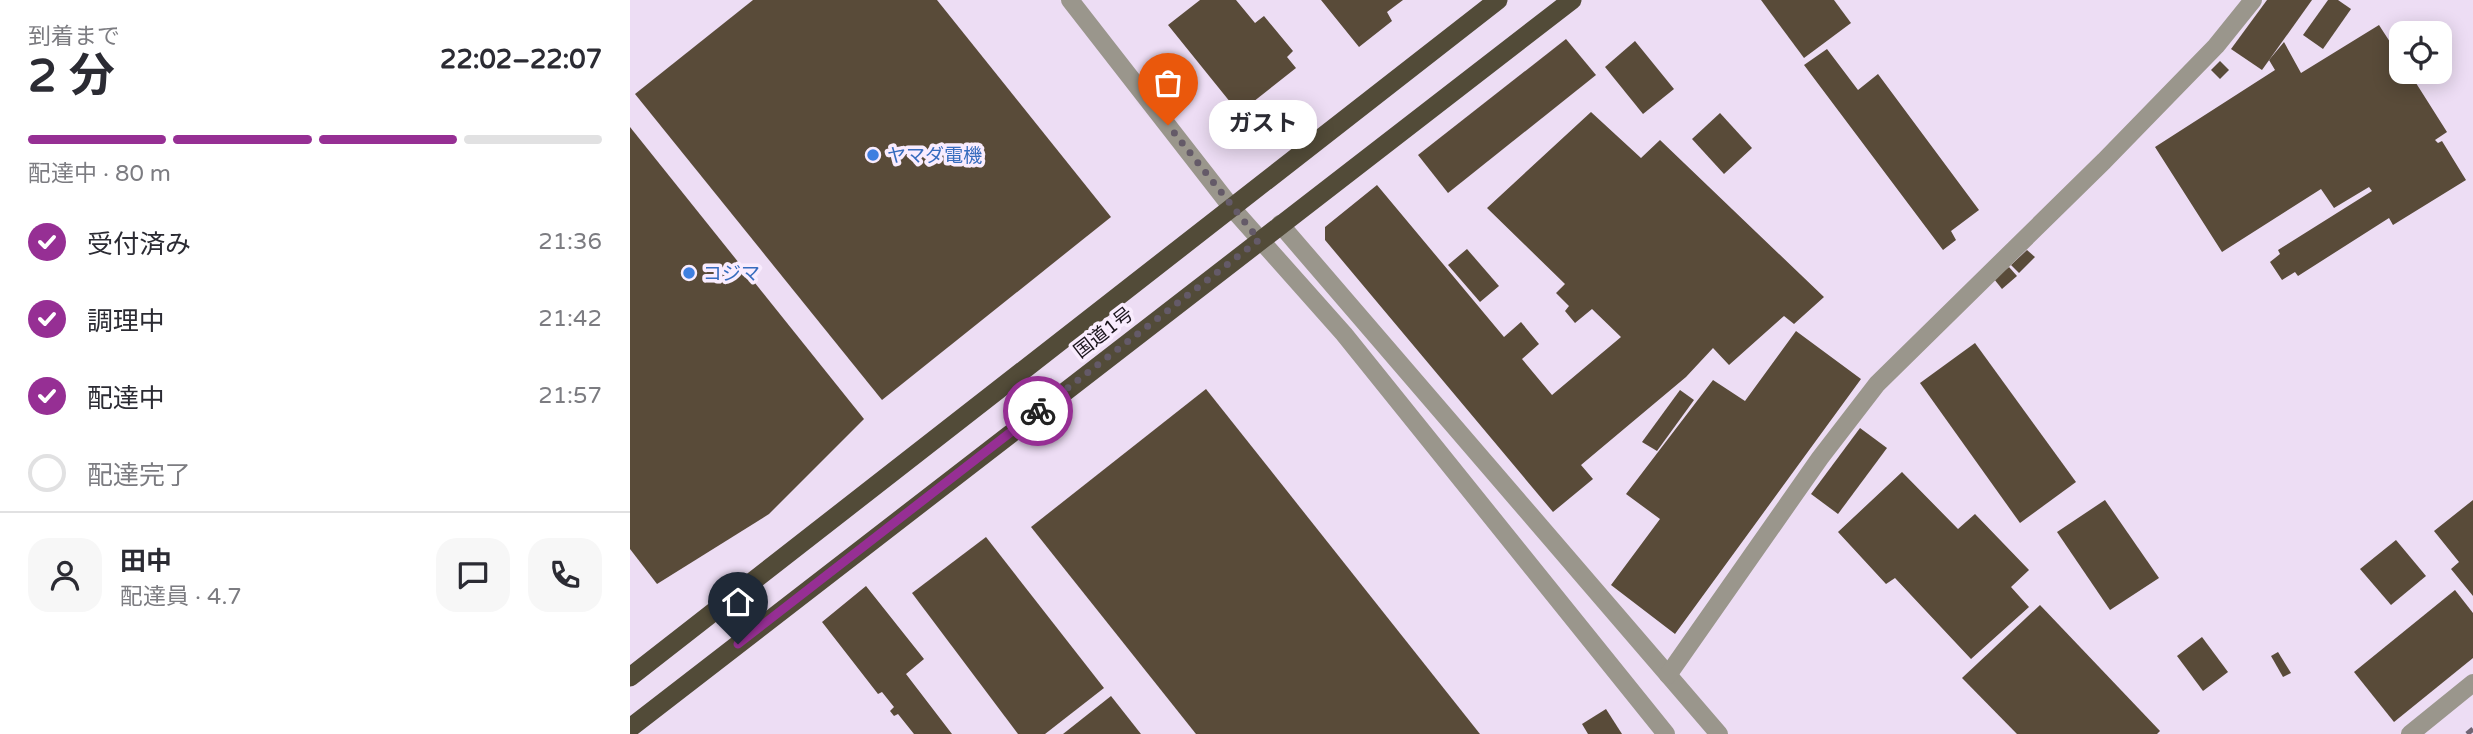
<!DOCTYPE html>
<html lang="ja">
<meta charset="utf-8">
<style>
body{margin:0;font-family:"Varela Round","Noto Sans JP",sans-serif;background:#f7f7f7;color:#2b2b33;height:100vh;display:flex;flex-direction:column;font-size:26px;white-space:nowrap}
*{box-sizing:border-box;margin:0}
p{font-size:23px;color:#7c7c81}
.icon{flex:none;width:38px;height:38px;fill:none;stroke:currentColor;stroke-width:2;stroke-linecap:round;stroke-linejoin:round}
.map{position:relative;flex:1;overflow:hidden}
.side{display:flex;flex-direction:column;background:#fff;width:630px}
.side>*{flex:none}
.controls{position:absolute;left:1759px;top:21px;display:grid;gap:14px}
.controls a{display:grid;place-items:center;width:63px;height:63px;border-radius:14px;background:#fff;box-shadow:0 4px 18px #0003;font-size:35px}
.pin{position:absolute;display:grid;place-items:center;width:60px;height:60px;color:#fff;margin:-72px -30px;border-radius:50% 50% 50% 0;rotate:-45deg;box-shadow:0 0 7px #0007}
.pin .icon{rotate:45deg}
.courier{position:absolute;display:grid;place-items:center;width:70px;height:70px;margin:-35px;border:5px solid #962f94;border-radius:50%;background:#fff;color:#222;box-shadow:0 2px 9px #0007}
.bubble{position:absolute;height:49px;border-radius:21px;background:#fff;box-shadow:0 4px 18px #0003;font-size:23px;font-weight:700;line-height:49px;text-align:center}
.overview em{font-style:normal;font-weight:700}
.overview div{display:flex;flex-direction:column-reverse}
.overview{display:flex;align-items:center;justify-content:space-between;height:119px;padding:0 28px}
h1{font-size:46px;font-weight:700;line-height:52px}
.bar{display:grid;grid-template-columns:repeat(4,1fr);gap:10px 7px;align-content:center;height:84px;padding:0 28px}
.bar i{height:9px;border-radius:5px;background:#e1e1e2}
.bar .selected{background:#962f94}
.bar p{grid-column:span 4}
.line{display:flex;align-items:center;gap:18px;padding:0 28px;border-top:2px solid #e1e1e2}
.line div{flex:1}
.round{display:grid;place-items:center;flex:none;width:74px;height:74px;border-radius:21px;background:#f7f7f7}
ol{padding:0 28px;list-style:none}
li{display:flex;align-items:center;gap:21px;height:77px}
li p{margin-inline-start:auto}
li .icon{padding:7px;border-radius:50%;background:#962f94;color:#fff;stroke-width:4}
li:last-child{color:#7c7c81}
li i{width:38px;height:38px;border:4px solid #e1e1e2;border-radius:50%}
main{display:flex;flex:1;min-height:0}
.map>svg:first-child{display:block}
.building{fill:#594b39}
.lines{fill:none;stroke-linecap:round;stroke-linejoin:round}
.minor{stroke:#9a968c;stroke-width:18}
.tertiary{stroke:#9a968c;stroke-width:18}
.trunk{stroke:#524b38;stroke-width:19}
.rail{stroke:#706674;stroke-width:5;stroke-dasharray:12 12;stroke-linecap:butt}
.done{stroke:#645a68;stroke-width:7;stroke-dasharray:0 12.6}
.route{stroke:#962f94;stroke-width:9}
.shop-dot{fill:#3f7fe0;stroke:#f9ecfe;stroke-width:2.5}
.labels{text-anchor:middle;stroke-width:7;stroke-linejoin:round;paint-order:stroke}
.shop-label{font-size:19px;fill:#366cbe;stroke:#f9ecfe;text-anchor:start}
.street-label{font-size:19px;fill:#1a141c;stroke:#f9ecfe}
</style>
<main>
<section class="side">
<div class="overview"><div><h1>2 分</h1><p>到着まで</p></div><em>22:02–22:07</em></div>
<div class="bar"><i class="selected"></i><i class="selected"></i><i class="selected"></i><i></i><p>配達中 · 80 m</p></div>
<ol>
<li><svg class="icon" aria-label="check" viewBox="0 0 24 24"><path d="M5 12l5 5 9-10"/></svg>受付済み<p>21:36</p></li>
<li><svg class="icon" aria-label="check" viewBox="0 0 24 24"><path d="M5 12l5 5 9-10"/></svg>調理中<p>21:42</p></li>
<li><svg class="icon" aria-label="check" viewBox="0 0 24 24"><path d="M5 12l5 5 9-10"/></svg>配達中<p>21:57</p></li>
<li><i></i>配達完了</li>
</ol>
<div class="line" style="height:126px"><a class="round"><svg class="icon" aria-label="person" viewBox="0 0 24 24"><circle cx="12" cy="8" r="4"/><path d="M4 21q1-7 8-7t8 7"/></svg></a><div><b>田中</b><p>配達員 · 4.7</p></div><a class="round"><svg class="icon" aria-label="chat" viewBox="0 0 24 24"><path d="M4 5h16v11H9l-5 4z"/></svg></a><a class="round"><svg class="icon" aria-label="phone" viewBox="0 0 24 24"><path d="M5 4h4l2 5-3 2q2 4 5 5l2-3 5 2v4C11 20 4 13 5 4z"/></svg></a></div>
</section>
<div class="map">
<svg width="1843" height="734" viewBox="0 0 1843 734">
<rect width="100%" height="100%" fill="#edddf4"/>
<!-- building -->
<g class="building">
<polygon points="123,0 307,0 481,217 252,400 5,94"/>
<polygon points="570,0 606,0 625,23 634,16 663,51 657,57 666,68 609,113 538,25"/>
<polygon points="691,0 773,0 757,12 762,21 729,47"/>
<polygon points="1131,0 1204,0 1221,23 1174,58"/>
<polygon points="1637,0 1682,0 1632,70 1601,49"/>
<polygon points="1698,0 1708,0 1721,9 1693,49 1673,35"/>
<polygon points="1749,25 1771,59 1771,72 1779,72 1817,132 1805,140 1808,143 1812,141 1836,180 1763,225 1759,218 1668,276 1665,272 1652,280 1640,262 1650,254 1648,250 1742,191 1739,187 1704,208 1691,189 1592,252 1525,147 1645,70 1639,60 1654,42 1671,73"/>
<polygon points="936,39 966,75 818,193 788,155"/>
<polygon points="1005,41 1044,89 1013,114 975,67"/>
<polygon points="1197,49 1228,90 1248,74 1349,210 1321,231 1326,240 1313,250 1174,65"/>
<polygon points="1590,61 1599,70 1590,79 1581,70"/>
<polygon points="961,112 1011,158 1030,140 1194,297 1164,324 1154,316 1099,365 1083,348 1056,377 951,465 963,479 923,512 695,240 695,227 747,185 874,337 891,322 909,344 892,359 922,395 991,337 962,309 945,323 935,311 939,306 926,293 935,284 857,208"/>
<polygon points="1090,113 1122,148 1094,174 1062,139"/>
<polygon points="0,127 234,419 139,514 27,584 0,549"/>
<polygon points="837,249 869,286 850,302 818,265"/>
<polygon points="1397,250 1405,257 1389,273 1381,265"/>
<polygon points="1379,267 1387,276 1372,289 1364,279"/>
<polygon points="1166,331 1231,379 1045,634 981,585 1030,519 996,494 1083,380 1115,401"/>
<polygon points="1345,343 1446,482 1390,523 1290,383"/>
<polygon points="576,389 850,734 566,734 401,527"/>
<polygon points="1050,390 1064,400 1027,451 1012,442"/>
<polygon points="1230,428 1257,448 1208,514 1181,494"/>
<polygon points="1272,472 1328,529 1345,514 1399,570 1381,587 1399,607 1341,659 1265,578 1256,584 1208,532"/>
<polygon points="1475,500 1529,578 1480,610 1427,532"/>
<polygon points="1843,500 1843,596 1821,569 1829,562 1804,531"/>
<polygon points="356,537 474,688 415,734 388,734 282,593"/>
<polygon points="1766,540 1796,576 1761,605 1730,569"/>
<polygon points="236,586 294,659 276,674 322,734 284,734 268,714 264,716 260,711 264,707 252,692 248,694 192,622"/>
<polygon points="1825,590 1843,613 1843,658 1764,722 1724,672"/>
<polygon points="1410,605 1530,731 1527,734 1387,734 1332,678"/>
<polygon points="1572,637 1598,672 1573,691 1547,656"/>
<polygon points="1648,652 1661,673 1653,677 1641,656"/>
<polygon points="481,696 511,734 433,734"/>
<polygon points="976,709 992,734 958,734 952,724"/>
</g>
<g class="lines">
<!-- minor -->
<g class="minor">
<polyline points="650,224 1089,734"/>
<polyline points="1038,675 1190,458 1247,384 1474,161 1586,46 1623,0"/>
<polyline points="1780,734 1843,683"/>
</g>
<!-- tertiary -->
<polyline class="tertiary" points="440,0 602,208 714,334 1036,734"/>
<!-- trunk -->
<g class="trunk">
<polyline points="0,677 868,0"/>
<polyline points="0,728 942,0"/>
</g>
<!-- rail -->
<polyline class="rail" points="1837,734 1843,729"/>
</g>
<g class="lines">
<!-- done -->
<polyline class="done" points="408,411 629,240 538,125"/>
<!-- route -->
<polyline class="route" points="108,644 408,411"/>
</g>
<!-- markers -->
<g class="shop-dot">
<circle cx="243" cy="155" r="7"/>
<circle cx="59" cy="273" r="7"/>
</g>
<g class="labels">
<!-- shop labels -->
<g class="shop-label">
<text x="257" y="162">ヤマダ電機</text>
<text x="73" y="280">コジマ</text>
</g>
<!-- street labels -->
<g class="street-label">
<text transform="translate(473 332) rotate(-38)" y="7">国道1号</text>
</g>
</g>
</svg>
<div class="controls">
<a><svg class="icon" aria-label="locate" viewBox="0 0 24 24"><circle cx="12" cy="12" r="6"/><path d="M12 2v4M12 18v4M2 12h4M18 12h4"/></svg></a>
</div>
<div class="pin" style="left:538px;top:125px;background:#ea580c"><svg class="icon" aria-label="bag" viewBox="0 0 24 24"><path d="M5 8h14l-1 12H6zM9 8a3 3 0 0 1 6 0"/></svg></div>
<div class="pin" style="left:108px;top:644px;background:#1f2937"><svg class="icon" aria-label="home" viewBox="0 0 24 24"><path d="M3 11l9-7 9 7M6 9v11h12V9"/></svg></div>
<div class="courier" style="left:408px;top:411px"><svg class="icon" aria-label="bike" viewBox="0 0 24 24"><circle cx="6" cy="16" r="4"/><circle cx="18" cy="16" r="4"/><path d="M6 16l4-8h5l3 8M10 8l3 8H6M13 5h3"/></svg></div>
<div class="bubble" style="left:579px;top:100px;width:108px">ガスト</div>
</div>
</main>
